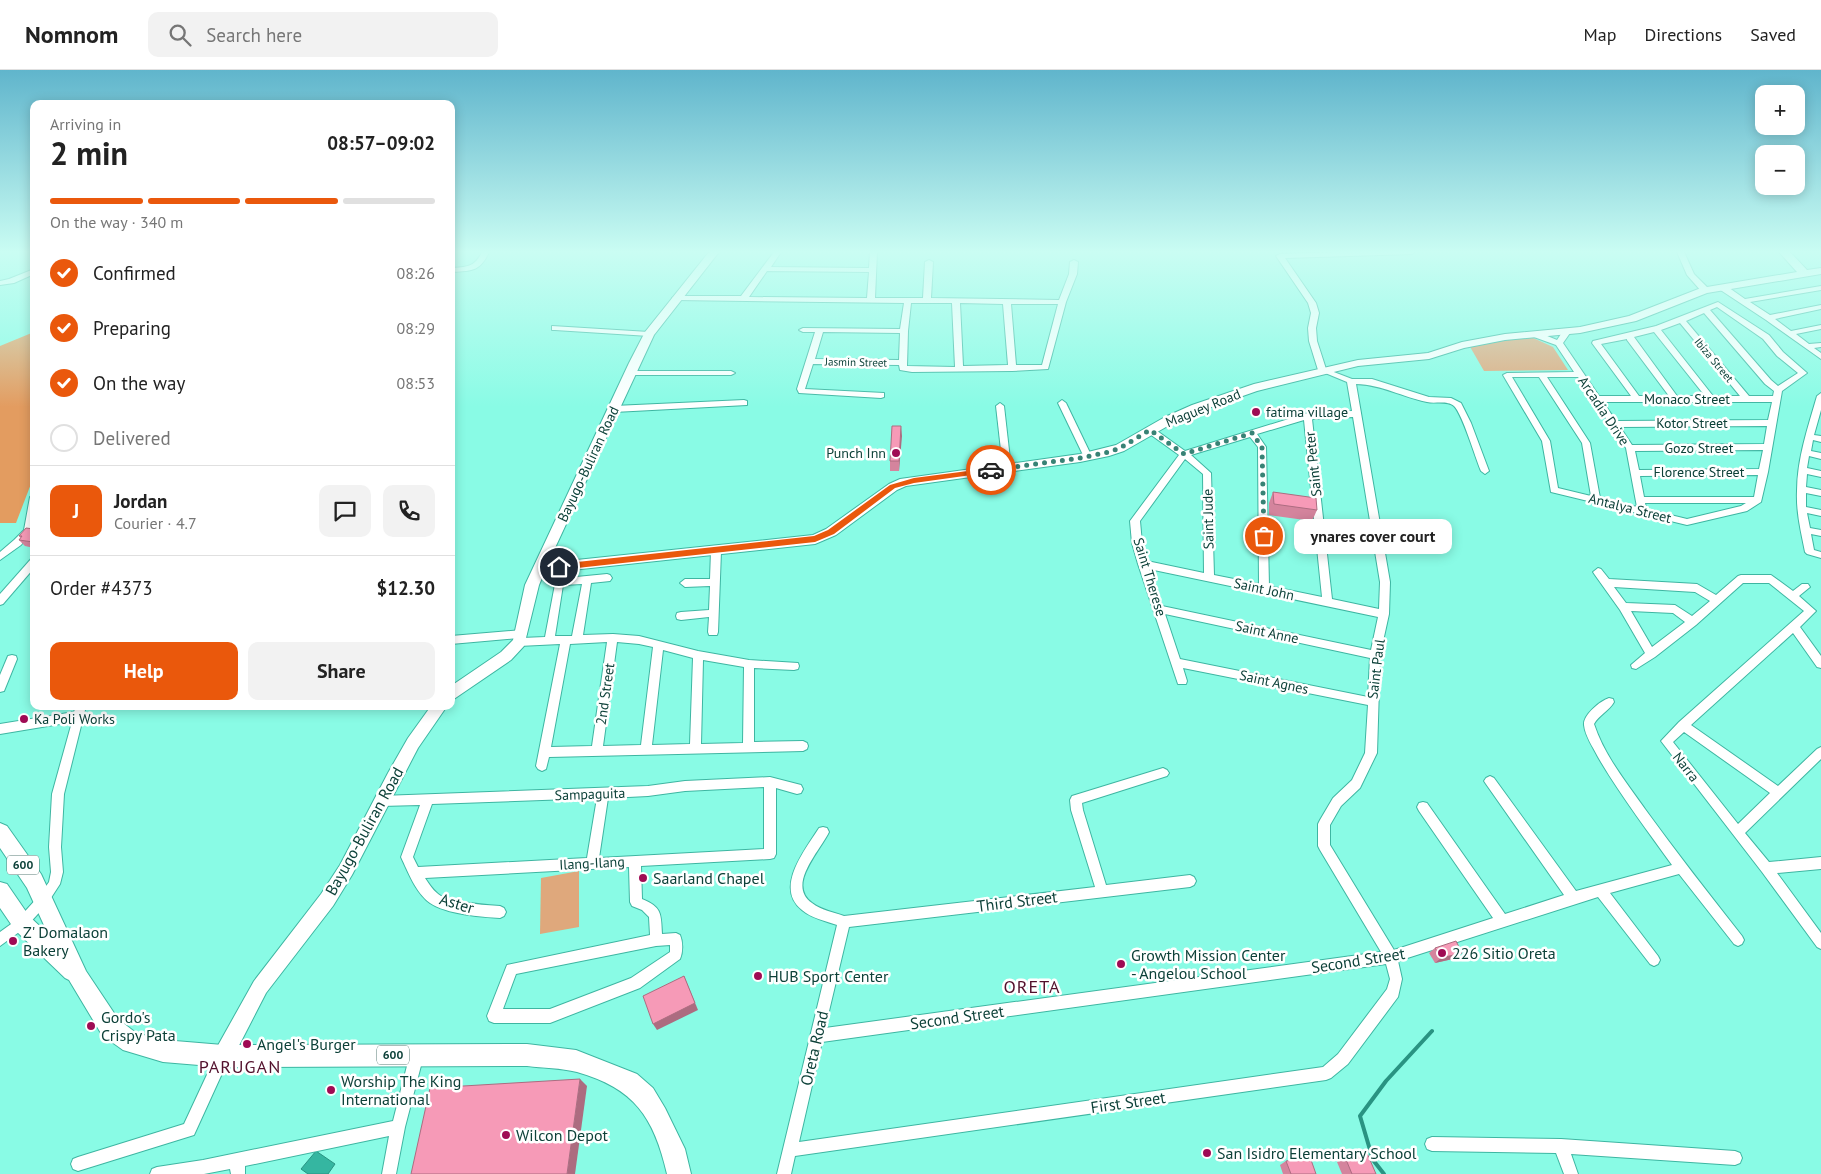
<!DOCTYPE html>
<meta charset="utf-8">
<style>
body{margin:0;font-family:"PT Sans",sans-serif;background:#f2f2f2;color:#222;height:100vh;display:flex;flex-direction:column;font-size:19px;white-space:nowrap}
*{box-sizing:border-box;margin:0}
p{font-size:16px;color:#767676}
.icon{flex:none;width:28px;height:28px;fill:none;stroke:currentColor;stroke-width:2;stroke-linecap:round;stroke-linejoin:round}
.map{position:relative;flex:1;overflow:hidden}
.details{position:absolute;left:30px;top:30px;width:425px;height:610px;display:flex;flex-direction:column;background:#fff;border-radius:10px;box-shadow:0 2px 12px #0003}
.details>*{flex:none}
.tools{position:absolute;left:1755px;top:15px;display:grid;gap:10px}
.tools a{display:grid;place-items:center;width:50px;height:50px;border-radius:10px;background:#fff;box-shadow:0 2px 12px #0003;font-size:25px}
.pin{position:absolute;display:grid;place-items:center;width:42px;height:42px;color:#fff;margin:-21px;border:2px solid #fff;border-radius:50%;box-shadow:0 1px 5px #0007}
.courier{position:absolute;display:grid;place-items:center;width:50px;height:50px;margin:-25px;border:4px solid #ea580c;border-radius:50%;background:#fff;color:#222;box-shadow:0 1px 6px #0007}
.bubble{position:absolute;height:35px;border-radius:10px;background:#fff;box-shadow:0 2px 12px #0003;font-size:16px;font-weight:600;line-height:35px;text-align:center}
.overview em{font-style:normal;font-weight:600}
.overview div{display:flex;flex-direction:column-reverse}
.overview{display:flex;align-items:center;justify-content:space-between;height:85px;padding:0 20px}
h1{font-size:32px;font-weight:600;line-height:38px}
.bar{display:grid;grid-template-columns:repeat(4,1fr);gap:8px 5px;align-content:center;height:60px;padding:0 20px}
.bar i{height:6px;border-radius:4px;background:#e0e0e0}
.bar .active{background:#ea580c}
.bar p{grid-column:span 4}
.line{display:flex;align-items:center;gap:12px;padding:0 20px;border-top:1px solid #e0e0e0}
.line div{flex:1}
.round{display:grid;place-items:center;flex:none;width:52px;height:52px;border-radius:10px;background:#f2f2f2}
ol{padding:0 20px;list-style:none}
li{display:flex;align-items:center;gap:15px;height:55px}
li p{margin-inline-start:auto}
li .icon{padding:5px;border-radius:50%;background:#ea580c;color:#fff;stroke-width:4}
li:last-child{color:#767676}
li i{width:28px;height:28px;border:2px solid #e0e0e0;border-radius:50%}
.action{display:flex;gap:10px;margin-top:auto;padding:10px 20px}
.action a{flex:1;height:58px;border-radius:10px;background:#ea580c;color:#fff;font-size:20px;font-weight:600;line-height:58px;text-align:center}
.action a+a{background:#f2f2f2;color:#222}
header{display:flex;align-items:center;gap:30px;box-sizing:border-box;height:70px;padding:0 25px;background:#fff;border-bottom:1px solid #e0e0e0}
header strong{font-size:24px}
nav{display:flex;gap:28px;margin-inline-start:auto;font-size:18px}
.search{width:350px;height:45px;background:#f2f2f2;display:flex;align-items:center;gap:12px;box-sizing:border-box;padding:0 18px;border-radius:10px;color:#767676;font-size:19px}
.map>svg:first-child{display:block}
.green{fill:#dfa87c}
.forest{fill:#e39c60}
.water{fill:#35b6a1;stroke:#299382}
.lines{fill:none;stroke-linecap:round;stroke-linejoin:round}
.stream{stroke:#299382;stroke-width:4}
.street-casing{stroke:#3eb6a2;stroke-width:2}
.secondary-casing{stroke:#3eb6a2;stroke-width:2}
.primary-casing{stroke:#3eb6a2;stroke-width:2}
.street{fill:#fff;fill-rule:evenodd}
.secondary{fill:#fff;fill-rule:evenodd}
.primary{fill:#fff;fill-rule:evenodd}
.wall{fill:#d4849d}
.shaded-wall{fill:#ac6c80}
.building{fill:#f69ab7;stroke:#ac6c80}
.route{fill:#ea580c}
.done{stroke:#388275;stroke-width:5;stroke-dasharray:0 9}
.poi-dot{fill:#9f0b54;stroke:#fff;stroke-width:2}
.labels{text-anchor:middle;stroke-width:5;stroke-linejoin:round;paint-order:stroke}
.far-street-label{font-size:11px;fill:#0d4139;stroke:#fff}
.shield{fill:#fff;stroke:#567a74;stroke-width:1}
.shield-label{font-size:12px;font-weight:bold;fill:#0d4139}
.street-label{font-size:14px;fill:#0d4139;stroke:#fff}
.poi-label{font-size:14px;fill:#0d4139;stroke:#fff;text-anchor:start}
.near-street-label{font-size:16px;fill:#0d4139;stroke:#fff}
.near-poi-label{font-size:16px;fill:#0d4139;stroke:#fff;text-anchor:start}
.near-neighbourhood-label{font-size:18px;letter-spacing:1px;fill:#52102c;stroke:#fff}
</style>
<header>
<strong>Nomnom</strong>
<div class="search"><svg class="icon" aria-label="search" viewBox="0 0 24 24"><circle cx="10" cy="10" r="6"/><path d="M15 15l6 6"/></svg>Search here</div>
<nav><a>Map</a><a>Directions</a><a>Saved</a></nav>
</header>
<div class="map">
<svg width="1821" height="1104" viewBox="0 0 1821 1104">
<rect width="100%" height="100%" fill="#89fbe5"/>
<!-- green -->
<g class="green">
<polygon points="1529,266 1553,277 1568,300 1484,301 1469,275"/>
<polygon points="579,801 579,857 540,864 541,808"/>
</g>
<!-- forest -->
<polygon class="forest" points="34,262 34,406 16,453 0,453 0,276"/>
<!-- water -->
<polygon class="water" points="316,1081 335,1094 328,1104 308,1104 301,1099"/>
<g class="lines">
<!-- stream -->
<polyline class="stream" points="1384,1104 1373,1090 1360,1046 1386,1011 1432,961"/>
<defs>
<g id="street">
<path d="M482,182H489C480,202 471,201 451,202V198C467,197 475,197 482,182Z"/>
<path d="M774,182H781L771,197L869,198L870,182H877L875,228H923L925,192L929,190L933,192L931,228L1059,230L1069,204L1070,192L1074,190L1078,192L1077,204L1066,232L1048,299L1012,301L912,302L900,300L899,295L813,294L805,319L884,323V327L881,328L799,323L797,319L815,262H803L799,260L803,258L900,259L904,233L676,230L672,228L676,226H741ZM767,201L869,202L867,228L749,227ZM911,233H952L955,297L907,296L908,261ZM960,233L1003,234L1008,295L963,296ZM1011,234H1058L1042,295H1016ZM823,262L900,263L899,290L815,289Z"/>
<path d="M1337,182H1415L1412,184L1285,188L1316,233L1319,243L1316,258L1317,271L1326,299L1352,309H1372L1429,327L1451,328L1461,333L1471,353L1489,401L1485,404L1481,401C1475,387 1463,345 1454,336C1447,330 1435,334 1427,332C1402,327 1383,315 1356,314L1390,512L1389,544L1380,585L1377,683L1360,718L1341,736L1330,755V775L1394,880L1493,848L1419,741L1417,737L1419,733L1423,732L1427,733L1505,844L1564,825L1486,714L1484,711L1486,708L1490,706L1494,708L1576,821L1672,795C1647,760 1620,725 1598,687C1593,677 1585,666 1584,655C1583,645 1600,631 1609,628L1613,629L1614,632C1609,641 1599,645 1594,654C1604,685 1626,712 1645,739C1676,782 1709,824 1742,866L1744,870L1742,874L1738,876L1734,874L1679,804L1610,823L1658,886L1660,890L1658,894L1654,896L1650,894L1598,827L1398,891L1402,909L1398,927L1348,994L1331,1008L1326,1010L795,1086L791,1104H777L837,855C825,851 811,848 802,840C774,818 805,780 819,758L823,757L827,758L829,762C820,781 786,815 812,833C821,840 833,842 844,846L1095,817L1071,740L1070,730L1072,726L1163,698L1167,700L1169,703L1167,706L1082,733L1083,740L1106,815L1190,805L1194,807L1196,811L1194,815L1190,817L849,857L825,958L1381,882L1320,780L1318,776V754L1320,750L1333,728L1352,710L1365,683L1368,635L1183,598L1187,611L1186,614H1178L1138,494L1132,473L1130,451L1179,385L1147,362V358H1153L1185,381L1308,343L1352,341L1347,312L1318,300L1309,271L1308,258L1311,243L1308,233L1276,186L1280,184ZM1353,347L1380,512L1379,539L1332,529L1312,349ZM1304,350L1322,527L1269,516L1266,377L1257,364ZM1250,367L1258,377L1259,514L1214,505L1211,403L1191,385ZM1185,389L1203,404L1204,503L1147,491L1142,473L1140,451ZM1149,499L1378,547L1371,580L1162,536ZM1165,544L1370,588L1368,627L1180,589ZM1386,894L1390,909L1387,919L1338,984L1323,997L799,1072L822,972Z"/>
<polygon points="1677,182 1684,182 1694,204 1708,218 1708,222 1702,222 1687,205"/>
<polygon points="34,199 34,204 14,213 0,215 0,211 9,209"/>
<polygon points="1719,215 1725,215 1745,229 1821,216 1821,220 1750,232 1770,245 1821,235 1821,239 1775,249 1791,261 1821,255 1821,259 1796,264 1809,274 1821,273 1821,277 1814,278 1821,283 1821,289 1766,250 1719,219"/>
<path d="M1718,232L1769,265L1783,282L1807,303L1782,321L1768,402L1761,432L1747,441L1687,455L1551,422L1542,371L1503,305L1507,303L1574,302L1556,275L1534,267V263H1540L1557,270L1563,261H1569L1570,263L1563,273L1599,326H1631L1592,273L1593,271L1656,256ZM1717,237L1763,269L1777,286L1798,303L1778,316L1771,310L1710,240ZM1704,243L1765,314L1774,321L1773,326H1749L1686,251ZM1680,253L1740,326H1713L1661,260ZM1654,262L1705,326H1677L1634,267ZM1627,269V270L1669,326H1639L1601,274ZM1512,307H1539L1582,373L1591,426L1558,418L1550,371ZM1547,307H1578L1626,378L1637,437L1600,428L1590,373ZM1603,332H1772L1768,350L1616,351ZM1767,356L1764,374L1632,375L1620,357ZM1763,380L1759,399L1639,400L1635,381ZM1758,405L1754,427H1644L1640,406ZM1645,433H1746L1741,436L1687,449L1646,439Z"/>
<polygon points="552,256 649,262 653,264 649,266 555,260 552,260"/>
<polygon points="627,301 731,301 735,303 731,305 630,305 626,303"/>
<path d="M1821,323V340L1814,365L1821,366V372L1813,370L1811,381L1821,383V389L1809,386L1807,398L1821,401V407L1807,404L1806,417L1821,420V426L1806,423V437L1821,440V446L1807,443L1810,458L1821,460V466L1811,464L1814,480L1821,482V488L1807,484L1805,482C1801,462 1796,442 1797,421C1797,389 1808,357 1817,326Z"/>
<polygon points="744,330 747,331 747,335 614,342 610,339 614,336"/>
<polygon points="1062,330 1066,333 1092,387 1091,389 1085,389 1084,387 1058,333"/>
<polygon points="1000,333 1004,336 1011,398 1007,401 1003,398 996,336"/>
<polygon points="34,424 33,460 21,475 0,490 0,482 14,470 24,460 30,427"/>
<polygon points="716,478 721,481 718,562 717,565 709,565 708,562 709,547 681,550 677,549 676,546 677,543 681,542 709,540 710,516 685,517 680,513 685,509 710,509 711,481"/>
<polygon points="34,488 34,498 3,534 0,535 0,524 31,489"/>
<path d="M1598,498L1601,499L1609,509L1697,514L1716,525L1738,506L1741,505H1771L1793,521L1802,514H1808L1810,517L1799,526L1816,541L1800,557L1821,586V598L1817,597L1793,563L1691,655L1778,716L1817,679L1821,677V689L1745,763L1769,792L1821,787V799L1777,803L1821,863V879L1817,877L1762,802L1661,671L1679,652L1804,541L1769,513H1743L1696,555L1655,587L1636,599L1632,598L1631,595L1645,583L1620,540L1595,505L1593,502ZM1614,517L1695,522L1710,531L1692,546L1675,535L1626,533ZM1631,541L1673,543L1685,552L1652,577ZM1684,662L1770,723L1738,754L1673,672Z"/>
<path d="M607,504L610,505L612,508L610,511L591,513L583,565L613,564L639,566L698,581L749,590L798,593L799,596L798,599L794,600L754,598V672L803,671L807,673L808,676L807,679L803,681L549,687L546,699L542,701L538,699L536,696L560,574L519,576L515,575L514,572L518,568L451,574V566L522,560L526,561L527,564L522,568L545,567L556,509ZM582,514L572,566H555L563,515ZM607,572L592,676L551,677L570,574ZM617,572L639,574L653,577L641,675L603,676ZM663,580L693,588L690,674L652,675ZM703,590L744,597L743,673L701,674Z"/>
<polygon points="12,585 16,586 17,589 4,621 0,622 0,605 8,586"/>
<polygon points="76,636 86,636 64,724 61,777 63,802 60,814 47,834 26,857 0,876 0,862 18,849 39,826 49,812 51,802 49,777 52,724 72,652 0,664 0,654 74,642"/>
<path d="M770,707L801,715L803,719L801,723L797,724L776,718V784L774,788L770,789L641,796L642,829C662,837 661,844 662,864L676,863L680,865C683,872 683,882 680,889L640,918L550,953H494L489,951L487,946L507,895L650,865L649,847L642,840L632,836L630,832L629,797L425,808C429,814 434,822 441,826C456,833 483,835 500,836L504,838L506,842L504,846L500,848C481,847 446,844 430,833C416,823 408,802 401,787L420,735L381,736L377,735L375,731L377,727L381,726L648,716L685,711ZM764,717V779L599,788L608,728L648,726L685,721ZM597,728L587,788L418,797L413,787L432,734ZM670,875V882L631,908L550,939H503L516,904L656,876Z"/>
<polygon points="417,977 422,979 424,984 405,1057 396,1104 382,1104 389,1066 245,1096 245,1104 231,1104 230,1099 204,1104 150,1104 152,1099 157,1097 203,1090 393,1051 410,984 412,979"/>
<polygon points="223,979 228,981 230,986 194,1065 78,1101 73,1099 71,1094 73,1089 78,1087 184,1054 218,981"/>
<polygon points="1432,1067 1561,1069 1735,1081 1740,1083 1742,1088 1740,1093 1735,1095 1571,1084 1578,1104 1564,1104 1556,1083 1432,1081 1427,1079 1425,1074 1427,1069"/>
</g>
<g id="secondary">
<polygon points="709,182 719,182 654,265 548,493 813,465 826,459 889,414 900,409 1080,384 1116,375 1165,347 1192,335 1254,314 1358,290 1428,283 1462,272 1505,264 1580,257 1629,246 1701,218 1797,202 1779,182 1790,182 1807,200 1821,198 1821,204 1707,223 1636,251 1580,263 1505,270 1464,278 1429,289 1358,296 1257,321 1200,341 1173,353 1124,381 1109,386 1080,392 906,416 897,420 836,465 815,474 544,503 539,515 524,576 511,590 451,631 451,616 501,582 513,570 525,515 629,293 645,262"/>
<polygon points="431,636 447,636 418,678 352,805 333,836 266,923 230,993 223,995 216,993 214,986 216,979 254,911 321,824 340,795 388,703 408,668"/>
</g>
<path id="primary" d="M0,753L7,756L41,804L86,901L118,949L136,963L163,970L223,975L527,974L576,980L637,1004L653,1018L665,1038L685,1079L691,1104H667C654,1047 634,1018 577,1002C561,998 543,998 527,996L223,997L163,992L123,980L102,965L69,910L65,908L15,860L0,838V812L7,814L29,846L48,864L27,818L0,778Z"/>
</defs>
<!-- street casing -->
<use href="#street" class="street-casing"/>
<!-- secondary casing -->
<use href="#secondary" class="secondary-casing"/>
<!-- primary casing -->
<use href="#primary" class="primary-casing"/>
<!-- street -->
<use href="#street" class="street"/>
<!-- secondary -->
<use href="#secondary" class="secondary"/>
<!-- primary -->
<use href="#primary" class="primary"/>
</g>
<!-- wall -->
<g class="wall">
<polygon points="901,356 899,401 890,401 890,391"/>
<polygon points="1273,422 1317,440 1312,451 1269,445 1269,433"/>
<polygon points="34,459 34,478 25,476 19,470 21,468 19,466"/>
<polygon points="1435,878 1457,888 1435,893 1429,883"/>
<polygon points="1345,1087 1376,1104 1342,1104 1337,1092"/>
<polygon points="1286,1091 1316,1104 1283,1104 1280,1095"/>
</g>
<!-- shaded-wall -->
<g class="shaded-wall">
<polygon points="901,356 902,366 899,401 899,391"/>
<polygon points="1462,883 1457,888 1435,893 1441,888"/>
<polygon points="684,906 698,940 657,960 653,954"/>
<polygon points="580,1009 587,1016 575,1104 567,1104"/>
</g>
<!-- building -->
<g class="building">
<polygon points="892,356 901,356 899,391 890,391"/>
<polygon points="1273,422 1316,428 1317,440 1274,434"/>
<polygon points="26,458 34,459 34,471 33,472 19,470 22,466 19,466"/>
<polygon points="1456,871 1462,883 1441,888 1435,878"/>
<polygon points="684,906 695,933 653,954 643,926"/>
<polygon points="580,1009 567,1104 411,1104 430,1018"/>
<polygon points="1367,1083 1376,1104 1352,1104 1345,1087"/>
<polygon points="1310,1087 1316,1104 1291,1104 1286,1091"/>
</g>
<!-- sky -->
<linearGradient id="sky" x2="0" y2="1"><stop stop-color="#60b5cc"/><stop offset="0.54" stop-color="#cafdf3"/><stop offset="1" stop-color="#cafdf3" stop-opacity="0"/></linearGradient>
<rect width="1821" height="337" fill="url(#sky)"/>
<!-- route -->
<polygon class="route" points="991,398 993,398 993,402 914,413 895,418 834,464 815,472 559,500 555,497 559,494 814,466 828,460 890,415 914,408"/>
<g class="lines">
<!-- done -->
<polyline class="done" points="991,400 1080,388 1109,382 1120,378 1150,360 1184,384 1252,363 1262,377 1264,466"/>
</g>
<!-- markers -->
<g class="poi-dot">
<circle cx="1256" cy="342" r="5"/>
<circle cx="896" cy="383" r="5"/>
<circle cx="24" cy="649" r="5"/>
<circle cx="643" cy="808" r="5"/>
<circle cx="13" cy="871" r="5"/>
<circle cx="1442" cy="883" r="5"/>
<circle cx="1121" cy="894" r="5"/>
<circle cx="758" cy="906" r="5"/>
<circle cx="91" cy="956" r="5"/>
<circle cx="247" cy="974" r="5"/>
<circle cx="331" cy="1020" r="5"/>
<circle cx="506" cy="1065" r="5"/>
<circle cx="1207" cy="1083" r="5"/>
</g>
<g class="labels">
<!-- far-street labels -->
<g class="far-street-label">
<text transform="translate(1714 290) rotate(50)" y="4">Ibiza Street</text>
<text transform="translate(856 292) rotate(1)" y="4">Jasmin Street</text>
</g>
<!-- shield labels -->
<g class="shield">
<rect x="7" y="785.5" width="32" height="19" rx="4"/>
<rect x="377" y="975.5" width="32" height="19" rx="4"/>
</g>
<g class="shield-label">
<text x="23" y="799">600</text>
<text x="393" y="989">600</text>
</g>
<!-- street labels -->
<g class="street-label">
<text x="1687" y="334">Monaco Street</text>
<text transform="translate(1203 338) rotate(-22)" y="5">Maguey Road</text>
<text transform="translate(1604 341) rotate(56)" y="5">Arcadia Drive</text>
<text x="1692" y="358">Kotor Street</text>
<text x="1699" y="383">Gozo Street</text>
<text transform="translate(588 394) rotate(-65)" y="5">Bayugo-Buliran Road</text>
<text transform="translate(1313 394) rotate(-96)" y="5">Saint Peter</text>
<text x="1699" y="407">Florence Street</text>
<text transform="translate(1630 438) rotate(14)" y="5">Antalya Street</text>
<text transform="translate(1208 449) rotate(-91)" y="5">Saint Jude</text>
<text transform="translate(1150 507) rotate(73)" y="5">Saint Therese</text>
<text transform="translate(1264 519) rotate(12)" y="5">Saint John</text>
<text transform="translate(1267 562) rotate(12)" y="5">Saint Anne</text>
<text transform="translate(1376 599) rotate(-83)" y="5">Saint Paul</text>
<text transform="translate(1274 612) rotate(12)" y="5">Saint Agnes</text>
<text transform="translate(605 624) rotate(-82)" y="5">2nd Street</text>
<text transform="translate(1686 697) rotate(52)" y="5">Narra</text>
<text transform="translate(590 724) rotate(-2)" y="5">Sampaguita</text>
<text transform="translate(592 793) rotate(-3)" y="5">Ilang-Ilang</text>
</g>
<!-- poi labels -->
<g class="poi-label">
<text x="1266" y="347">fatima village</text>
<text x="886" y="388" text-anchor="end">Punch Inn</text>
<text x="34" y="654">Ka Poli Works</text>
</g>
<!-- near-street labels -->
<g class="near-street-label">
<text transform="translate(364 761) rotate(-61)" y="6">Bayugo-Buliran Road</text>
<text transform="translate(1017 831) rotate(-7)" y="6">Third Street</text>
<text transform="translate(457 833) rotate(17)" y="6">Aster</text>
<text transform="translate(1358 890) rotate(-9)" y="6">Second Street</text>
<text transform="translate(957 947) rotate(-8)" y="6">Second Street</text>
<text transform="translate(814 978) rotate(-77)" y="6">Oreta Road</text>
<text transform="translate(1128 1032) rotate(-8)" y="6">First Street</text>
</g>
<!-- near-poi labels -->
<g class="near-poi-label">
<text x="653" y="814">Saarland Chapel</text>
<text x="23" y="868">Z' Domalaon<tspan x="23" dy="18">Bakery</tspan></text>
<text x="1452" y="889">226 Sitio Oreta</text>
<text x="1131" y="891">Growth Mission Center<tspan x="1131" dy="18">- Angelou School</tspan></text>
<text x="768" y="912">HUB Sport Center</text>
<text x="101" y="953">Gordo's<tspan x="101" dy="18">Crispy Pata</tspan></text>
<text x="257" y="980">Angel's Burger</text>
<text x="341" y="1017">Worship The King<tspan x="341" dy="18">International</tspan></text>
<text x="516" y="1071">Wilcon Depot</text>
<text x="1217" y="1089">San Isidro Elementary School</text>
</g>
<!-- near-neighbourhood labels -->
<g class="near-neighbourhood-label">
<text x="1032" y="923">ORETA</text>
<text x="240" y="1003">PARUGAN</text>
</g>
</g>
</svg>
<div class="tools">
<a>+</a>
<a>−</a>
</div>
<div class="pin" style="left:1264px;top:466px;background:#ea580c"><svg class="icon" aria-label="bag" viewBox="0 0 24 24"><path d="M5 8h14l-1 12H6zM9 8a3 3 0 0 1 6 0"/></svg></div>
<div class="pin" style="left:559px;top:497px;background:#1f2937"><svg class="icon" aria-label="home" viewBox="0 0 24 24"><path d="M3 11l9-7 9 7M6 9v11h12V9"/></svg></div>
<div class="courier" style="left:991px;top:400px"><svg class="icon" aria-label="car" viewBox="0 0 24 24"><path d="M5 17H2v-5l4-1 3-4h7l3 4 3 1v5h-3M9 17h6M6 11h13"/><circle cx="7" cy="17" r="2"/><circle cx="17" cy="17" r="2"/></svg></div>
<div class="bubble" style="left:1294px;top:449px;width:158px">ynares cover court</div>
<section class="details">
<div class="overview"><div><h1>2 min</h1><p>Arriving in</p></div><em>08:57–09:02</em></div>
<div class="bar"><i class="active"></i><i class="active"></i><i class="active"></i><i></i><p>On the way · 340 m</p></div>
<ol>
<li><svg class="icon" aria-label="check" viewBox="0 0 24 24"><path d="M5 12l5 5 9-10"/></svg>Confirmed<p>08:26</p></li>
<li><svg class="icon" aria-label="check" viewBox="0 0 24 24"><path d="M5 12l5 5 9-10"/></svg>Preparing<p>08:29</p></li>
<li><svg class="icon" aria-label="check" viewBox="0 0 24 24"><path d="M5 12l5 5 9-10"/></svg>On the way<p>08:53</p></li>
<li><i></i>Delivered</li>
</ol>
<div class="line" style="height:90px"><b class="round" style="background:#ea580c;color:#fff">J</b><div><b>Jordan</b><p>Courier · 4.7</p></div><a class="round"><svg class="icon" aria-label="chat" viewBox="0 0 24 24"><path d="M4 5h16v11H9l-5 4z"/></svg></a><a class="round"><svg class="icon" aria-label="phone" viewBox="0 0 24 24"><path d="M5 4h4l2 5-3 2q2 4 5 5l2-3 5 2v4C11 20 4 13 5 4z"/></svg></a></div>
<div class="line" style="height:65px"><div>Order #4373</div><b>$12.30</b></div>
<div class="action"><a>Help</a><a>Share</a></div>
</section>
</div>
